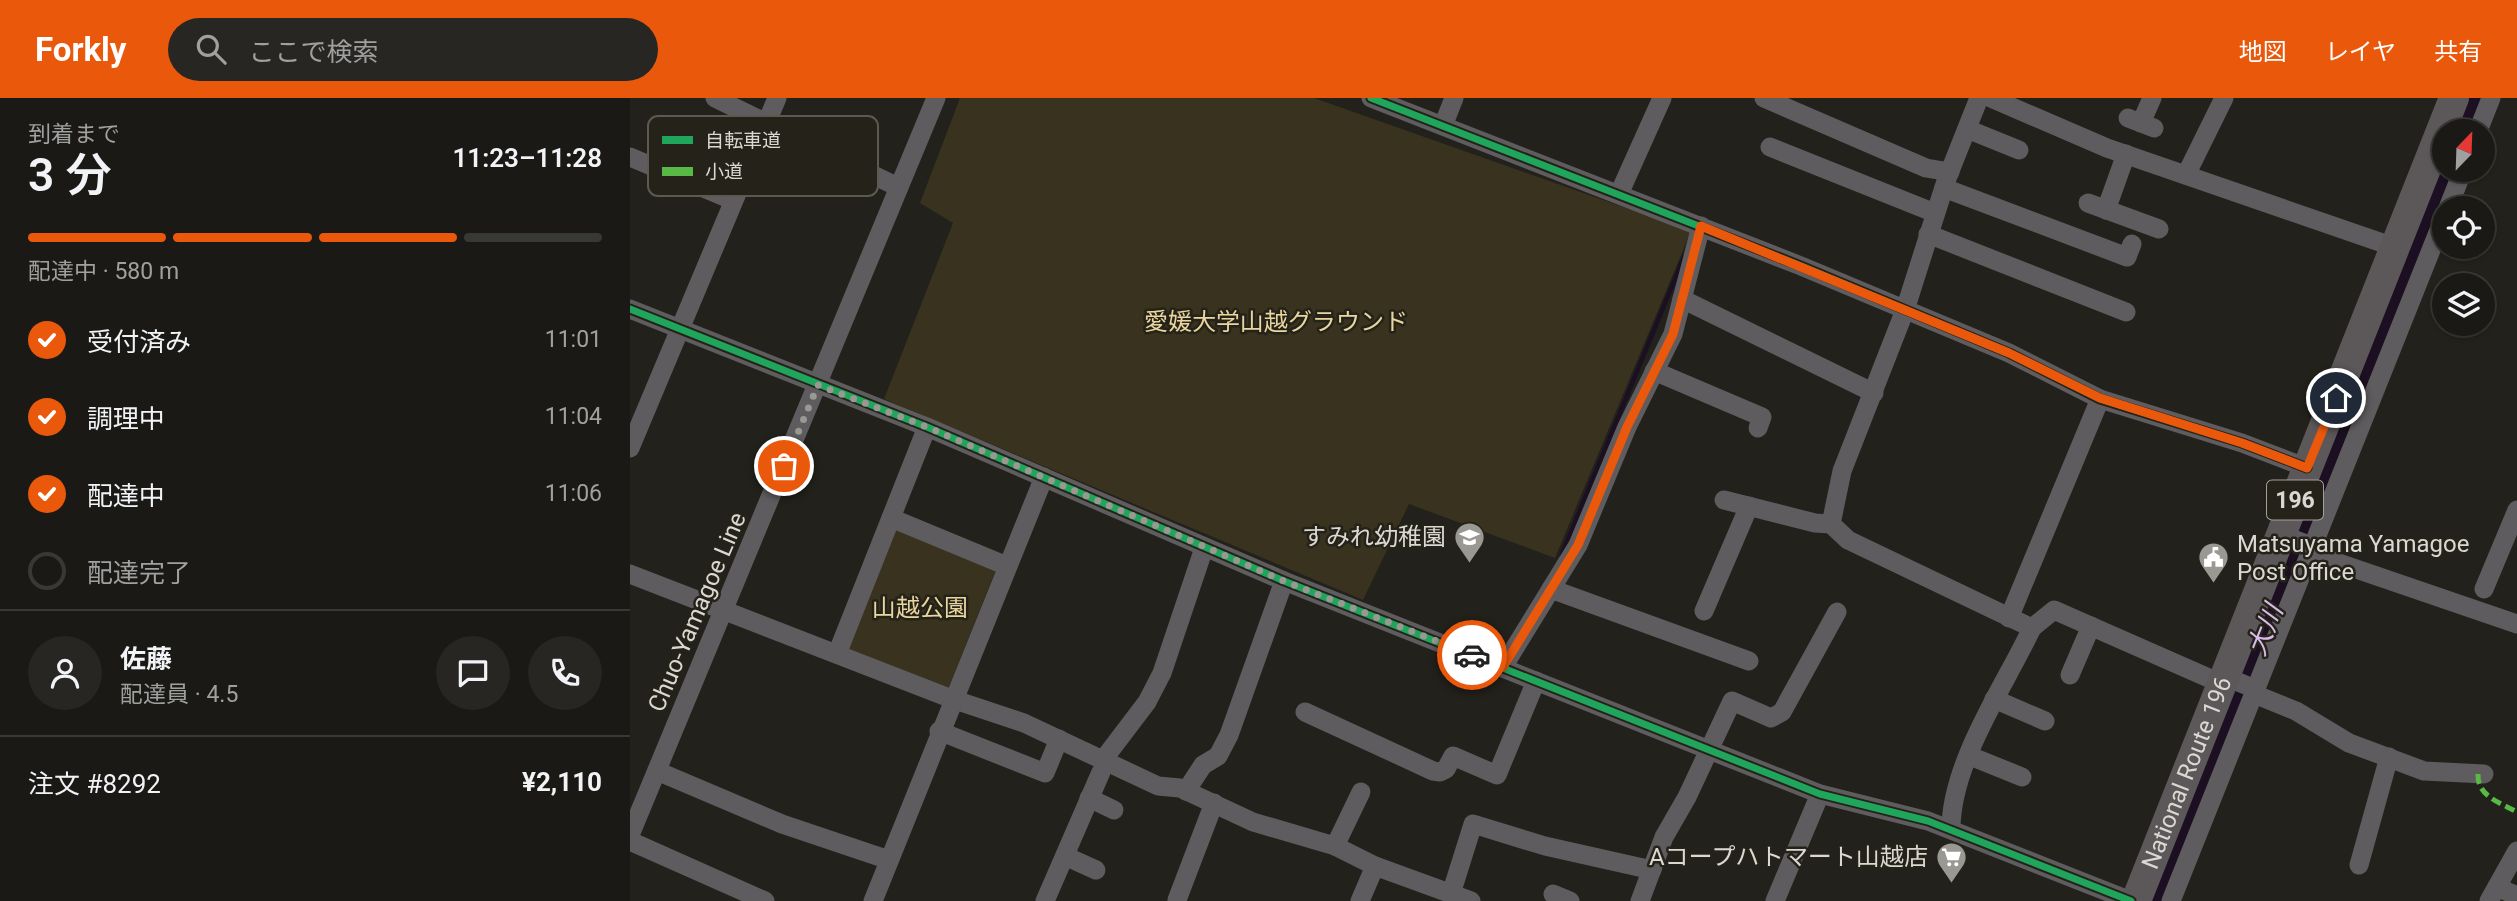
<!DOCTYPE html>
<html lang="ja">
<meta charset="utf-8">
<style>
body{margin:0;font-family:Roboto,"Noto Sans JP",sans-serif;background:#272622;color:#f1f3f6;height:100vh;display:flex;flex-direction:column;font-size:26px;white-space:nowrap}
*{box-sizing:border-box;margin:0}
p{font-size:23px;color:#9fa0a0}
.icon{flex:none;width:38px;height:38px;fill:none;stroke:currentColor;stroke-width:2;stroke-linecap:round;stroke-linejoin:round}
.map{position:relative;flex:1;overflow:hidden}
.side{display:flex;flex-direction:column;background:#1a1915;width:630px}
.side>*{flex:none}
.needle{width:46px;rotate:23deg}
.buttons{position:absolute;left:1802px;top:21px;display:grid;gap:14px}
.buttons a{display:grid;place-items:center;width:63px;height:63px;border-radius:50%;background:#1a1915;box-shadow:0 2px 5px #0004,0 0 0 2px #383834;font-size:35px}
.pin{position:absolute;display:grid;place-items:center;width:60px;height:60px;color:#fff;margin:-30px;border:4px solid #fff;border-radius:50%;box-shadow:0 2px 7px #0007}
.courier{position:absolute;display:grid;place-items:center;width:70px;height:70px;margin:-35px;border:5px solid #ea580c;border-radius:50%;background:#fff;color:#222;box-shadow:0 2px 9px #0007}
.summary em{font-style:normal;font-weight:600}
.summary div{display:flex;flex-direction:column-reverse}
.summary{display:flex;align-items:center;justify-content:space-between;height:119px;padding:0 28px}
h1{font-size:46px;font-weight:600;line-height:52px}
.bar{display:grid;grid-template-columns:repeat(4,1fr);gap:10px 7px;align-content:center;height:84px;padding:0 28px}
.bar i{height:9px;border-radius:5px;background:#383834}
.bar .on{background:#ea580c}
.bar p{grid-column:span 4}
.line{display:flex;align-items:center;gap:18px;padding:0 28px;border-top:2px solid #383834}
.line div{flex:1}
.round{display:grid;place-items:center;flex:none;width:74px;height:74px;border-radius:37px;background:#272622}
ol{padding:0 28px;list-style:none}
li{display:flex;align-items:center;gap:21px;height:77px}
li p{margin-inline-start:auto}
li .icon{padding:7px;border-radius:50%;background:#ea580c;color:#fff;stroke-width:4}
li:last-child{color:#9fa0a0}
li i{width:38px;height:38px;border:4px solid #383834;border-radius:50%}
header{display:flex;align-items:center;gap:42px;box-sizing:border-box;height:98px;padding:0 35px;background:#ea580c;color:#fff}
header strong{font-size:33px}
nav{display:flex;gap:38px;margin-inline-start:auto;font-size:24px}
.search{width:490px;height:63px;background:#272622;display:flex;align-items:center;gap:18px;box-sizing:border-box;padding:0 24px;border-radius:38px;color:#9fa0a0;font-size:26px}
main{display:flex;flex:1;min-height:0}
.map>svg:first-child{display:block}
.green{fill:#38321f}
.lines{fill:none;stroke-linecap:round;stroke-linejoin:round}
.stream{stroke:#1b0f21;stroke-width:4.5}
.river{stroke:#1b0f21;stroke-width:26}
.minor{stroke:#5e5c5e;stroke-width:19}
.highway{stroke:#5c5859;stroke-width:30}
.quiet{stroke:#58b947;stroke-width:5;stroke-dasharray:10 5;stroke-linecap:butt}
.cycleway-casing{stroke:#252219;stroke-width:11}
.cycleway{stroke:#20a55d;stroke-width:7}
.done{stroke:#9a9892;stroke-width:7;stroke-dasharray:0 12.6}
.route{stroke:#ea580c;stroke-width:9}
.labels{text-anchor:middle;stroke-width:5;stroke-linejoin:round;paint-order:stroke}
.shield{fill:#252219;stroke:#a4a19a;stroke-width:2}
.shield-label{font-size:23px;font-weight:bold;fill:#dad8d2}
.park-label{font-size:24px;fill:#e9d69f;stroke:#252219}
.poi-label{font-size:24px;fill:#dad8d2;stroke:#252219;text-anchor:end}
.street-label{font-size:24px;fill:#dad8d2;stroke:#252219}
.water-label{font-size:26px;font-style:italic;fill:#d9bbed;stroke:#252219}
.key{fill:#252219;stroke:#5b5950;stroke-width:2}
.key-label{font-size:19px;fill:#dad8d2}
</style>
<header>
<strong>Forkly</strong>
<div class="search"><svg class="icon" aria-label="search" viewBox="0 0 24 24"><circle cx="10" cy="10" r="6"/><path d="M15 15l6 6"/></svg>ここで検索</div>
<nav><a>地図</a><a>レイヤ</a><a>共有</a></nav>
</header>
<main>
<section class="side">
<div class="summary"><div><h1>3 分</h1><p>到着まで</p></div><em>11:23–11:28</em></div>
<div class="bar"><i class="on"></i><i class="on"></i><i class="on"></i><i></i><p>配達中 · 580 m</p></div>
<ol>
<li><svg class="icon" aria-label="check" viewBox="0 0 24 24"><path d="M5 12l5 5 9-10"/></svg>受付済み<p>11:01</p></li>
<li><svg class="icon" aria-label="check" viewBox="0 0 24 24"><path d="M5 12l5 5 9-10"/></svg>調理中<p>11:04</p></li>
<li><svg class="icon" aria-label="check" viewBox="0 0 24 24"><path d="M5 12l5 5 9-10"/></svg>配達中<p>11:06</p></li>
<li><i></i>配達完了</li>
</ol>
<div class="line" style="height:126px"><a class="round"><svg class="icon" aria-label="person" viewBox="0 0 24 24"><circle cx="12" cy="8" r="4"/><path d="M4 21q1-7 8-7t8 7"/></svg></a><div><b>佐藤</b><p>配達員 · 4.5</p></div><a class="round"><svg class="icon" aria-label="chat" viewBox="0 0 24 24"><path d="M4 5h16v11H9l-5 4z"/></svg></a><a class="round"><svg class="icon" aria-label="phone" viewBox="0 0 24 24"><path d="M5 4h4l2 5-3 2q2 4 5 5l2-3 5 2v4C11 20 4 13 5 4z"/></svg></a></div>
<div class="line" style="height:91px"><div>注文 #8292</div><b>¥2,110</b></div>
</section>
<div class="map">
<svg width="1887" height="803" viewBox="0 0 1887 803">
<rect width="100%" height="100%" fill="#22211c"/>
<!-- green -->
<g class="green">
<polygon points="330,0 684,0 1061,133 925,460 779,406 733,502 254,301 323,125 290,105"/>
<polygon points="264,426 367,469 317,594 214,553"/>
</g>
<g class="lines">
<!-- stream -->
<polyline class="stream" points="932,456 1054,159"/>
<!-- river -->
<g class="river">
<polyline points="1834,33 1846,0"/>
<polyline points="1529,798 1678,432 1725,303 1819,72"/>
</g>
<!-- minor -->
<g class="minor">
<polyline points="85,0 268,89"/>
<polyline points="741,0 1171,168 1379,255 1470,301 1612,345 1677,370"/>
<polyline points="1134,0 1296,70 1320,74"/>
<polyline points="1349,0 1316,83 1275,212 1212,373 1201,426 1218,442 1402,530 1424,512 1581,581 1606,583 1625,591"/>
<polyline points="1361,0 1477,50 1767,150"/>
<polyline points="1498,20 1524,30"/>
<polyline points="1511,25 1522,0"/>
<polyline points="813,28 824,0"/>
<polyline points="1337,31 1389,52"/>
<polyline points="1848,33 1861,0"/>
<polyline points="1140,49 1305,115"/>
<polyline points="0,59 102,102"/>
<polyline points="1556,77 1594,0"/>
<polyline points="1314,90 1497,159 1502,146"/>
<polyline points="989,96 1032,0"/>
<polyline points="1458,105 1529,131"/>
<polyline points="1818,110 1833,72"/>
<polyline points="1476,112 1496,56"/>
<polyline points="1298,136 1496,214"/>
<polyline points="1052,201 1244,295"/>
<polyline points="0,211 297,329 654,483 1190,696 1298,723 1501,803"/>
<polyline points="1024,273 1132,319 1128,330"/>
<polyline points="0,350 147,0"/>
<polyline points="1094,402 1185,425 1201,426"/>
<polyline points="261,420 377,468"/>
<polyline points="1652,437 1684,449 1697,461 1887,526"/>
<polyline points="0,476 322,601 394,625 528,688 550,690 623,724 705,748 745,768 841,803"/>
<polyline points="921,491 1119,563"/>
<polyline points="1854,491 1887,412"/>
<polyline points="1074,513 1119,408"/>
<polyline points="1379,520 1470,301"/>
<polyline points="207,556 297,329"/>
<polyline points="873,569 948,447 997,329 1043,236 1071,128"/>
<polyline points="1440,577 1461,528"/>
<polyline points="1624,596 1666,613 1719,645 1794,673 1854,676"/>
<polyline points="1364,601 1415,623"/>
<polyline points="675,614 803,673 810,674 816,671 823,658 867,677 906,583"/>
<polyline points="309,633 415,675 429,641"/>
<polyline points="1340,658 1392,679"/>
<polyline points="473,662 517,604 532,575 574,450"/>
<polyline points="27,673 152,726 259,762"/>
<polyline points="556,693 573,667 588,658 599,637 654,483"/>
<polyline points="459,700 484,712"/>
<path d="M1321,731C1321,665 1374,589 1402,530"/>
<polyline points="0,737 306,0"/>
<polyline points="0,743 135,803"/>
<polyline points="705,748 731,694"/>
<polyline points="435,758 466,772"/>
<polyline points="1729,767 1759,659"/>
<polyline points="1867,789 1887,798"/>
<polyline points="821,796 843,726 915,748 1022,772"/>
<polyline points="923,796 940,803"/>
<polyline points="547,802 584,705"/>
<polyline points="243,803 414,379"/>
<polyline points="415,803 471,674"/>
<polyline points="730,803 745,768"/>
<polyline points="1010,803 1034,739 1057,699 1102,603 1141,620 1152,614 1207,514"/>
<polyline points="1145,803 1190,696"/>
<polyline points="1541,803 1815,117"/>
<polyline points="1859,803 1887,753"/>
</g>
<!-- highway -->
<path class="highway" id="s1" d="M1506,803L1824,0"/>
<!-- quiet -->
<path class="quiet" d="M1848,676C1847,698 1869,704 1887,714"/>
<defs>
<g id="cycleway">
<polyline points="741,0 1171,168 1379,255 1470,301 1612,345 1677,370"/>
<polyline points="0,211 297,329 654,483 1190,696 1298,723 1501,803"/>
</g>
</defs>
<!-- cycleway casing -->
<use href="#cycleway" class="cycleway-casing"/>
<!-- cycleway -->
<use href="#cycleway" class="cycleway"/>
</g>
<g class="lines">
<!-- done -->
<polyline class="done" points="154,368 188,287 297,329 654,483 842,557"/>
<!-- route -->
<polyline class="route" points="842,557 873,569 948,447 997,329 1043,236 1071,128 1379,255 1470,300 1612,345 1677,370 1706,300"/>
</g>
<!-- icons -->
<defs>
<symbol id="school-pin" viewBox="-11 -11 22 30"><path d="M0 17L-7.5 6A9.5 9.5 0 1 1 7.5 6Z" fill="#9a9892" stroke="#252219"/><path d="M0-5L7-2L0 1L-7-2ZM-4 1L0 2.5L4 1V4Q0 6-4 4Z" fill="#fff"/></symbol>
<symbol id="civic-pin" viewBox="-11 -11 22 30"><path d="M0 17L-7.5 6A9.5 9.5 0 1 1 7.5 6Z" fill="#9a9892" stroke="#252219"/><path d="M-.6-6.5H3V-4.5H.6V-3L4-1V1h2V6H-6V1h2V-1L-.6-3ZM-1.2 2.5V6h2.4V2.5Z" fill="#fff"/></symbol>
<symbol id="supermarket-pin" viewBox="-11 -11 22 30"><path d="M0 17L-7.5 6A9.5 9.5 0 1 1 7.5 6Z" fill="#9a9892" stroke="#252219"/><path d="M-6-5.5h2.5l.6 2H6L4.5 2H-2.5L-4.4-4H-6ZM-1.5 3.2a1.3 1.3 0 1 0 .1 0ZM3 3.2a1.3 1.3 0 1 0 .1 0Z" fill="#fff"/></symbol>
</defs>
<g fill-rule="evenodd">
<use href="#school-pin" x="822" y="422" width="35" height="47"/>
<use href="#civic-pin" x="1566" y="442" width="35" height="47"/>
<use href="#supermarket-pin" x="1304" y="742" width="35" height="47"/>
</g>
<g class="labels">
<!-- shield labels -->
<rect class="shield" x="1637" y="382.5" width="56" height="39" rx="5"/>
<g class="shield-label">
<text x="1665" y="410">196</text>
</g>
<!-- park labels -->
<g class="park-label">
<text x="646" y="232">愛媛大学山越グラウンド</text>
<text x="290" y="518">山越公園</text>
</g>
<!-- poi labels -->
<g class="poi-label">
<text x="816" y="447">すみれ幼稚園</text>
<text x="1607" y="454" text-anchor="start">Matsuyama Yamagoe<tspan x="1607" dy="28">Post Office</tspan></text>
<text x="1298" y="767">Aコープハトマート山越店</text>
</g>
<!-- street labels -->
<g class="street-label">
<text transform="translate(67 514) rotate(-67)" y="8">Chuo-Yamagoe Line</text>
<text dy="8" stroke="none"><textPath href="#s1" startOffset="138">National Route 196</textPath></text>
</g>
<!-- water labels -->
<g class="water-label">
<text transform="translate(1635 532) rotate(-68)" y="9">大川</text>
</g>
</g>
<!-- legend -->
<rect x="18" y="18" width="230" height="80" rx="10" class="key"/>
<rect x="32" y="38" width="31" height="8" fill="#20a55d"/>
<rect x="32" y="69" width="31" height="9" fill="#58b947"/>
<g class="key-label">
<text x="75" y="49">自転車道</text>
<text x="75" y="80">小道</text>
</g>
</svg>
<div class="buttons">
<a><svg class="needle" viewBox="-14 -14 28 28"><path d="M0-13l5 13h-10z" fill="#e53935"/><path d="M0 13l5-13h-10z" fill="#9fa0a0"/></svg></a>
<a><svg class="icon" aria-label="locate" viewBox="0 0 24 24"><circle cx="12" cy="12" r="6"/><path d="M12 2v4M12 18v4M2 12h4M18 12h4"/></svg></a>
<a><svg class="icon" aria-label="layers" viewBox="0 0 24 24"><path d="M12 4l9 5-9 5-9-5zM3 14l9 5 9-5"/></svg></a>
</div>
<div class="pin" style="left:154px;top:368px;background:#ea580c"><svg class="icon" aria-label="bag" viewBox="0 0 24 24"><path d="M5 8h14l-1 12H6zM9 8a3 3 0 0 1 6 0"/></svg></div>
<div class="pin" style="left:1706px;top:300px;background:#1f2937"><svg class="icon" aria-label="home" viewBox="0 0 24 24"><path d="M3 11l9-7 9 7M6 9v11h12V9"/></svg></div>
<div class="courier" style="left:842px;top:557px"><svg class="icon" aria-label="car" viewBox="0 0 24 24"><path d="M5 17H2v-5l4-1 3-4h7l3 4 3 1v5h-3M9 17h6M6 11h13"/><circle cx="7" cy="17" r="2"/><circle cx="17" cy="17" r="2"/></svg></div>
</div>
</main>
